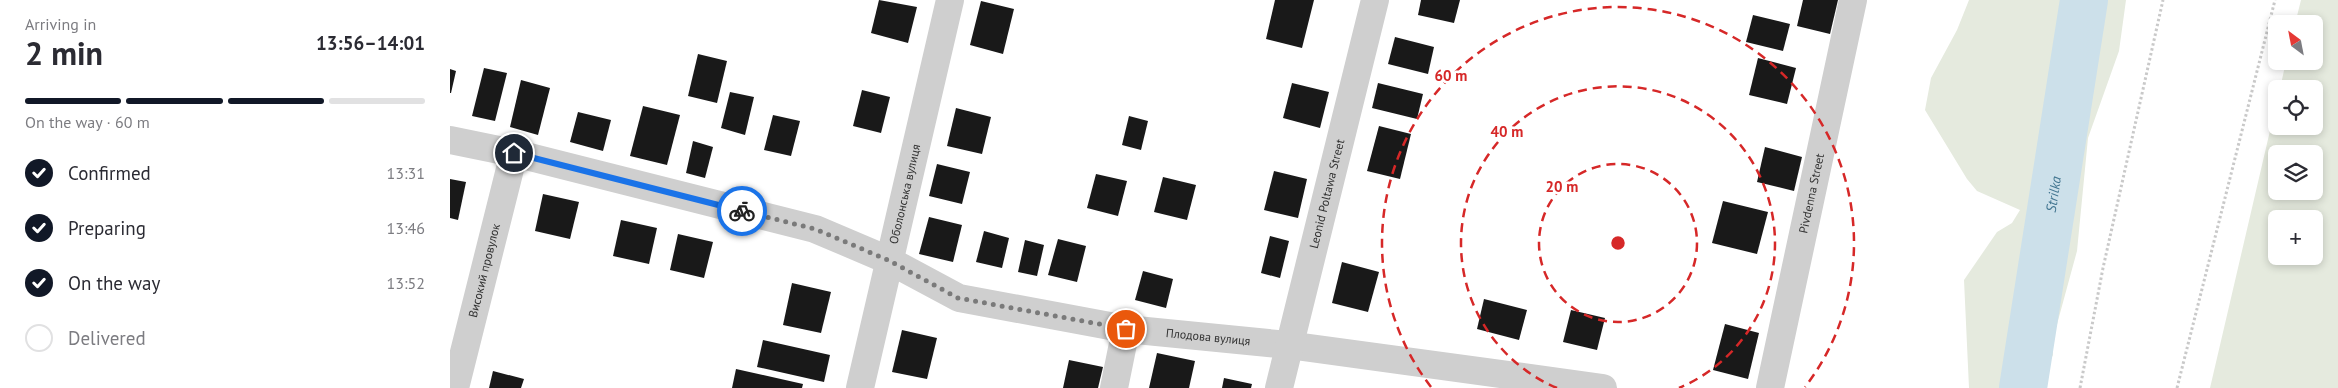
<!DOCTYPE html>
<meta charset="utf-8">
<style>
body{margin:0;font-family:"PT Sans",sans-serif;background:#f2f2f3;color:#2b2b33;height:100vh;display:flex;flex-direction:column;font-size:19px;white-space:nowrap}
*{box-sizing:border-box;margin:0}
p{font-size:16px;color:#7c7c81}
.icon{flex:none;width:28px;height:28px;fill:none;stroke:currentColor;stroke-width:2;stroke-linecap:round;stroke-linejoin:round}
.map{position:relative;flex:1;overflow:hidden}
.panel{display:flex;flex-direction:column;background:#fff;width:450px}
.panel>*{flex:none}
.needle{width:32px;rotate:328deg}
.buttons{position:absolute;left:1818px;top:15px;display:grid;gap:10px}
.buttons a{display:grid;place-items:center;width:55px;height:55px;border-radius:8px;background:#fff;box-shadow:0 2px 8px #0003;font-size:25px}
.pin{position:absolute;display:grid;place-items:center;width:42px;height:42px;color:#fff;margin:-21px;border:2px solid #fff;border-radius:50%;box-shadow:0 1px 5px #0007}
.courier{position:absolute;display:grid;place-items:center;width:50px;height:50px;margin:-25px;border:4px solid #1a73e8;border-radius:50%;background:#fff;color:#222;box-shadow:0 1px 6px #0007}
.summary em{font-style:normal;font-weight:700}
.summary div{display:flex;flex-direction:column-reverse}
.summary{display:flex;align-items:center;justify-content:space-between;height:85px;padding:0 25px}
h1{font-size:32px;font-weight:700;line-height:38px}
.bar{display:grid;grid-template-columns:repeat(4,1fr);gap:8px 5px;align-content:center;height:60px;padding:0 25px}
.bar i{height:6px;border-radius:4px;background:#e1e1e2}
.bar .active{background:#111827}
.bar p{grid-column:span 4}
ol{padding:0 25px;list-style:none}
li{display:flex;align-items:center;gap:15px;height:55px}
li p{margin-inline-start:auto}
li .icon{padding:5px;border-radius:50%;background:#111827;color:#fff;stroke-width:4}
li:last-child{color:#7c7c81}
li i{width:28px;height:28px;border:2px solid #e1e1e2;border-radius:50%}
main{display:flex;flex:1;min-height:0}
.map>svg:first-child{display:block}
.green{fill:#e5eade;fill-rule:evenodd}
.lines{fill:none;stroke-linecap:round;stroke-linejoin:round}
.river{stroke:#cce0ea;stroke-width:48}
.building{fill:#191919}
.path{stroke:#c9c9c9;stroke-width:3;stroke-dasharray:2.5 2.5;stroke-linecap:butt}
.minor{stroke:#cfcfcf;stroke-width:28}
.done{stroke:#7a7a7a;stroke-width:5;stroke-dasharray:0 9}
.route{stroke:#1a73e8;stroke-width:6}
.ring{fill:none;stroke:#d62828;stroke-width:2.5;stroke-dasharray:9 6}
.labels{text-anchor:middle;stroke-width:5;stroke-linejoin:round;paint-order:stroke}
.street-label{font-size:12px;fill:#323232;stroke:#fff}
.water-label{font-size:14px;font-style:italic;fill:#437691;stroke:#fff}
.centre{fill:#d62828;stroke:#fff;stroke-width:2.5}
.ring-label{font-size:15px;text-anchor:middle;font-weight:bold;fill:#d62828;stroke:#fff;stroke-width:5;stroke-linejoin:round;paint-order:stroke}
</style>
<main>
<section class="panel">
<div class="summary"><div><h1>2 min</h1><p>Arriving in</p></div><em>13:56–14:01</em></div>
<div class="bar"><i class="active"></i><i class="active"></i><i class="active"></i><i></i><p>On the way · 60 m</p></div>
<ol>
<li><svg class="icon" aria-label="check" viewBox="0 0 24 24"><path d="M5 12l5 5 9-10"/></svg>Confirmed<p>13:31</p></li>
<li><svg class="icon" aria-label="check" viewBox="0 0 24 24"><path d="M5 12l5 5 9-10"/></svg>Preparing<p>13:46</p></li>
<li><svg class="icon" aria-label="check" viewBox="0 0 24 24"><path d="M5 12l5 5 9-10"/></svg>On the way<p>13:52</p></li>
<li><i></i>Delivered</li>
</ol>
</section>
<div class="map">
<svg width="1888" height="388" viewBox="0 0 1888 388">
<rect width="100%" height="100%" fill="#fff"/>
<!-- green -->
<g class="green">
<polygon points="1519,0 1676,0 1669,51 1638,138 1627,251 1603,339 1603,355 1586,388 1519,388 1514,280 1547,232 1562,223 1570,210 1527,191 1517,179 1475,110 1481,78 1507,30"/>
<path d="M1851,0H1888V388H1760L1826,105V126H1864V89H1830L1836,61H1864V24H1845ZM1826,154H1864V191H1826ZM1826,219H1864V256H1826Z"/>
</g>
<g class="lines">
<!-- river -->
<path class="river" id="s1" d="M1573,388L1634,0"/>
</g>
<!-- building -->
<g class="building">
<polygon points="429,0 467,7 458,43 421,33"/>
<polygon points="825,0 864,0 852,48 816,39"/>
<polygon points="971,0 1010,0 1004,23 968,15"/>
<polygon points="1353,0 1388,0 1380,34 1347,26"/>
<polygon points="531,1 564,9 553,54 520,45"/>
<polygon points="1303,15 1340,24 1333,51 1296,42"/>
<polygon points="945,37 984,47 978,74 938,64"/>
<polygon points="248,54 277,61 267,103 238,96"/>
<polygon points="1308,58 1346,68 1337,104 1299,95"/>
<polygon points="34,68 57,73 45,121 22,116"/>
<polygon points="0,69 6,71 1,93 0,93"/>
<polygon points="71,80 100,88 88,135 60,127"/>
<polygon points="842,83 879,92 870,128 833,118"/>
<polygon points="928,83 973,94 967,119 922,108"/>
<polygon points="412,90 440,97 431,133 403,126"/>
<polygon points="280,92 304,97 295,135 271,128"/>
<polygon points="193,106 230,115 217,165 180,156"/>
<polygon points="506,108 541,117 532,154 497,146"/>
<polygon points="128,112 161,120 153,151 120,142"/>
<polygon points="323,115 350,121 341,156 314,150"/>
<polygon points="679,116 698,121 691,150 672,145"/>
<polygon points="929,126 961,134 950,179 917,171"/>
<polygon points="243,141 263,147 255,178 236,173"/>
<polygon points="1315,147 1352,157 1344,191 1307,182"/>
<polygon points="487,164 520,172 512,204 479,196"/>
<polygon points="824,171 857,179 848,218 814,210"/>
<polygon points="646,174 677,181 668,216 637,208"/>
<polygon points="713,177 746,185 737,220 704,212"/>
<polygon points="0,179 16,182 8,220 0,218"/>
<polygon points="93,194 129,202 120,239 85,231"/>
<polygon points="1273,201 1318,212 1307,254 1262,243"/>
<polygon points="479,217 512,225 503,262 469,254"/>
<polygon points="171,220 207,228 199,264 163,256"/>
<polygon points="534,231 559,238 552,268 526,262"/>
<polygon points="228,234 263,242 254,278 220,270"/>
<polygon points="820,236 839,241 830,278 811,273"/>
<polygon points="608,239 636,246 627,282 598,275"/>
<polygon points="575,240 594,245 587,276 568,272"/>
<polygon points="892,262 929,272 918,312 882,303"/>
<polygon points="693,271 723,279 716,308 685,300"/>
<polygon points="342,283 381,292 371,333 333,325"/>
<polygon points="1034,299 1077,310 1069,340 1027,329"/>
<polygon points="1121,310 1155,318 1147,350 1113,342"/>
<polygon points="1275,324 1309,333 1298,379 1263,370"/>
<polygon points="452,330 487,338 477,379 442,372"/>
<polygon points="313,340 380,355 374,382 307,367"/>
<polygon points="707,353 745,361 739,388 699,388"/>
<polygon points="619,360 653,367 648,388 613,388"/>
<polygon points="286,369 353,384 352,388 282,388"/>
<polygon points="43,371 74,379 71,388 39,388"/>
<polygon points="774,378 802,384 801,388 772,388"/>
</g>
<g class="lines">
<!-- path -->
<g class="path">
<polyline points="1630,388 1653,268 1713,0"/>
<polyline points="1727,388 1825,0"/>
</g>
<!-- minor -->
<g class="minor">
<path id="s2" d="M0,140L64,153L365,229L438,260L509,298L676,329L838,345L1153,388"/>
<path id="s3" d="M5,388L64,153"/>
<path id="s4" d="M410,388L500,0"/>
<polyline points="664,388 676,329"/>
<path id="s5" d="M829,388L925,0"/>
<path id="s6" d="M1320,388L1403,0"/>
</g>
</g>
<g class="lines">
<!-- done -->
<polyline class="done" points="292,211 365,229 438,260 508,298 676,329"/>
<!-- route -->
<polyline class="route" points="64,153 292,211"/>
</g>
<!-- distance rings -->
<g class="ring">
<circle cx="1168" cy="243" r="79"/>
<path d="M1107 388A157 157 0 1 1 1229 388"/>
<path d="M981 387A236 236 0 1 1 1355 387"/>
</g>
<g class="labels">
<!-- street labels -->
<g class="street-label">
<text dy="4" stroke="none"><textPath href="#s4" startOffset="199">Оболонська вулиця</textPath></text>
<text dy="4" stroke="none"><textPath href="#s5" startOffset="200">Leonid Poltawa Street</textPath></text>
<text dy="4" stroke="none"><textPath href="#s6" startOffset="199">Pivdenna Street</textPath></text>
<text dy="4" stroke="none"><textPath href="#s3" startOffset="121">Високий провулок</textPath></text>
<text dy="4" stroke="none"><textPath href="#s2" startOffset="788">Плодова вулиця</textPath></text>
</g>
<!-- water labels -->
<g class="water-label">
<text dy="5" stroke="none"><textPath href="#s1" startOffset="196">Strilka</textPath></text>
</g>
</g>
<circle cx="1168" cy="243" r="8" class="centre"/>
<g class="ring-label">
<text x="1001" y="81">60 m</text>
<text x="1057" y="137">40 m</text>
<text x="1112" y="192">20 m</text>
</g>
</svg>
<div class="buttons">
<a><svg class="needle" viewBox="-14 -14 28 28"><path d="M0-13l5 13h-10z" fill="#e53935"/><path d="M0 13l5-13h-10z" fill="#7c7c81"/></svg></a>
<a><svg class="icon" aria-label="locate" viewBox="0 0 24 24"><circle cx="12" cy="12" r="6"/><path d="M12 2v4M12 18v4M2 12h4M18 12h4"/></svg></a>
<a><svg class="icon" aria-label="layers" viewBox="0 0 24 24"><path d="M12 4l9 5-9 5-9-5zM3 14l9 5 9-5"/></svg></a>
<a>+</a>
</div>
<div class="pin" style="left:676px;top:329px;background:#ea580c"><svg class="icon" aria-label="bag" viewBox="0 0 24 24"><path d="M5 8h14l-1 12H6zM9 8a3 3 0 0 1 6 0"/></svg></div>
<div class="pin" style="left:64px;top:153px;background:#1f2937"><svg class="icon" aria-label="home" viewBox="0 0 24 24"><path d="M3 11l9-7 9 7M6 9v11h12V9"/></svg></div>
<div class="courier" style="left:292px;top:211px"><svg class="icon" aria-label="bike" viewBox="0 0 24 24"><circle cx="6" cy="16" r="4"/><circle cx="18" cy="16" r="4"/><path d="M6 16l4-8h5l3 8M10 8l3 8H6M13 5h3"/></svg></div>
</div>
</main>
